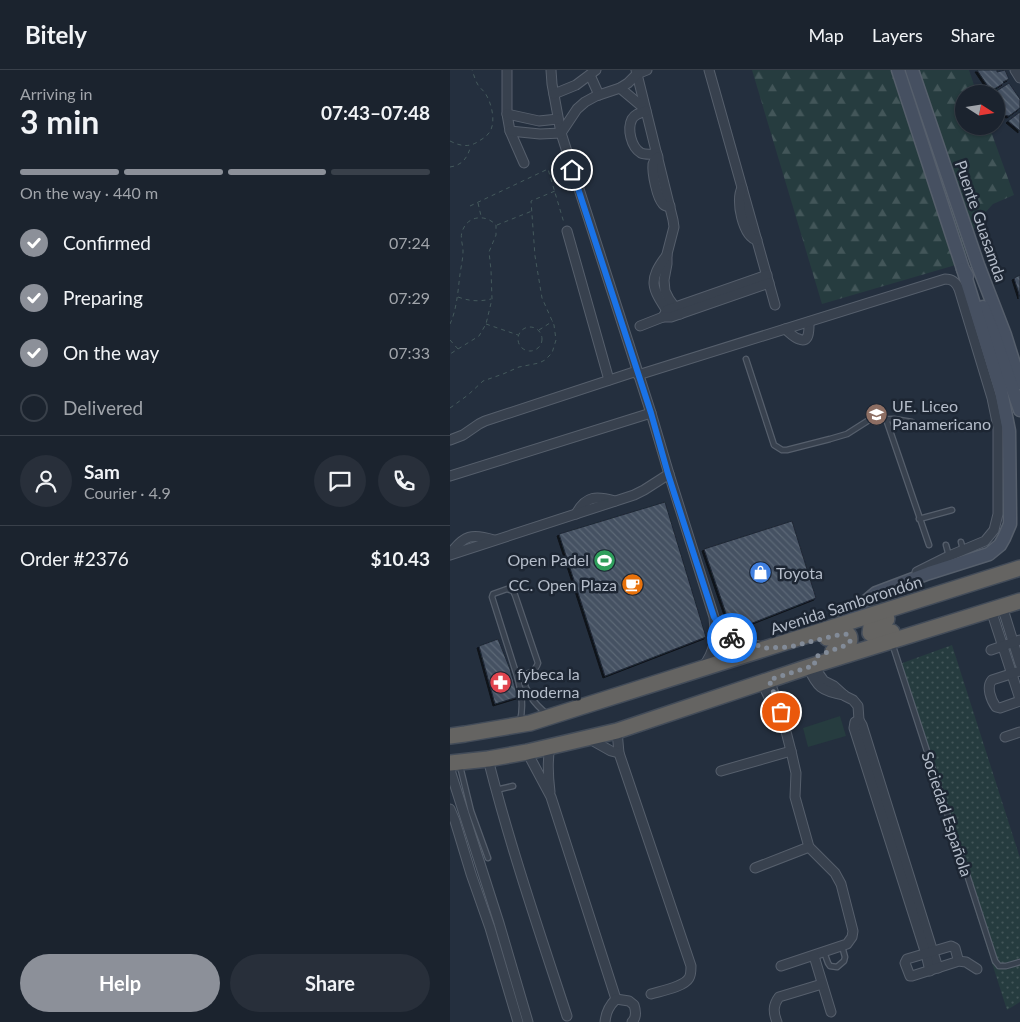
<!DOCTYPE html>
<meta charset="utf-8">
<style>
body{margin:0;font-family:Lato,sans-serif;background:#282f3a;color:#f1f3f6;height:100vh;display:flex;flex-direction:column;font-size:19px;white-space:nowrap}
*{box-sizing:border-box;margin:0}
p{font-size:16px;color:#a0a4aa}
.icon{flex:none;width:28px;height:28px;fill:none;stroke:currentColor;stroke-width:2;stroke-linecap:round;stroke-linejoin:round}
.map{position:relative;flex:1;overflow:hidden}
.drawer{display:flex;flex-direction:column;background:#1b232e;width:450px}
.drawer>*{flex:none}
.needle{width:32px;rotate:102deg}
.fabs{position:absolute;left:505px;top:15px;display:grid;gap:10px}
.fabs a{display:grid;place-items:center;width:50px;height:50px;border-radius:50%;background:#1b232e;box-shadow:0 1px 4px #0004,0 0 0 1px #39404a;font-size:25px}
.pin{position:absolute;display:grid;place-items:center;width:42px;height:42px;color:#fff;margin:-21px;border:2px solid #fff;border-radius:50%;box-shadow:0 1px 5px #0007}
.courier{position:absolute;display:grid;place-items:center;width:50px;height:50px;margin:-25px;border:4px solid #1a73e8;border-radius:50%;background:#fff;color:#222;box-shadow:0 1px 6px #0007}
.headline em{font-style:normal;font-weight:700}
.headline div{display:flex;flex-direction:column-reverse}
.headline{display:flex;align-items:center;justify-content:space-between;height:85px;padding:0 20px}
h1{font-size:32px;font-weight:700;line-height:38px}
.bar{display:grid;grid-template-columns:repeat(4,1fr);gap:8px 5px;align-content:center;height:60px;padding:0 20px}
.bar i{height:6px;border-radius:4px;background:#39404a}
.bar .on{background:#8c9099}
.bar p{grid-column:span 4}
.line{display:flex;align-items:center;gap:12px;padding:0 20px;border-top:1px solid #39404a}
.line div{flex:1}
.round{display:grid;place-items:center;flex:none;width:52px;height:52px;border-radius:26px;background:#282f3a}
ol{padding:0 20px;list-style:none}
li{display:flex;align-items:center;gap:15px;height:55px}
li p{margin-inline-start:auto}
li .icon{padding:5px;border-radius:50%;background:#8c9099;color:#fff;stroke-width:4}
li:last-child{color:#a0a4aa}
li i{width:28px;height:28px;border:2px solid #39404a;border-radius:50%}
.action{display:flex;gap:10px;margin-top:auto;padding:10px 20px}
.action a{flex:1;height:58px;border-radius:30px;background:#8c9099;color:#fff;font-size:20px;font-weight:700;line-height:58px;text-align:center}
.action a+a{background:#282f3a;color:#f1f3f6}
header{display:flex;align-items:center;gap:30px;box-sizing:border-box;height:70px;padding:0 25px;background:#1b232e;border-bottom:1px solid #39404a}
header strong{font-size:24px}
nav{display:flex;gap:28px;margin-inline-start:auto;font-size:18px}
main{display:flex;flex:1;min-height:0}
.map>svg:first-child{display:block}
.forest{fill:url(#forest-firs)}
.park{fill:url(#park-dots)}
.pitch{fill:#263c3f}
.building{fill:url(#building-back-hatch);stroke:#1f2835;filter:url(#shadow)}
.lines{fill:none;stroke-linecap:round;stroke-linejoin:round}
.service-casing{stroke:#565f6c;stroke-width:7}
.minor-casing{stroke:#565f6c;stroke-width:11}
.secondary-casing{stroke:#565f6c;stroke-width:15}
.trunk-casing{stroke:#434c59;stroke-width:18}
.path{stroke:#44595c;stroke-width:1;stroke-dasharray:4 4;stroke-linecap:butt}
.service{stroke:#38414e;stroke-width:4.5}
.minor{stroke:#38414e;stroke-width:9}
.secondary{stroke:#465061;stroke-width:12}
.trunk{stroke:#656462;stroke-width:15}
.done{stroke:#828b98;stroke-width:5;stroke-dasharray:0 9}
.route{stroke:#1a73e8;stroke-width:6}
.labels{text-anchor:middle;stroke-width:5;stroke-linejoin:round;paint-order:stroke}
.street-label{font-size:16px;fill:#b4bcc9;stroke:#1d2633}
.poi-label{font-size:16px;fill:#b4bcc9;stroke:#1d2633;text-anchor:start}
</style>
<header>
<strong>Bitely</strong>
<nav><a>Map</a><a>Layers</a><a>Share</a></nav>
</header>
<main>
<section class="drawer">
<div class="headline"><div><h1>3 min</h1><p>Arriving in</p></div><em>07:43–07:48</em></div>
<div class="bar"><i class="on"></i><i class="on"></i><i class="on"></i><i></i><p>On the way · 440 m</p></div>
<ol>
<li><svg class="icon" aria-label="check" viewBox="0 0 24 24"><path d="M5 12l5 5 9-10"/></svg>Confirmed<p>07:24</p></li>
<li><svg class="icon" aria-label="check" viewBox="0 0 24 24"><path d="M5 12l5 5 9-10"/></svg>Preparing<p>07:29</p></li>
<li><svg class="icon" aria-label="check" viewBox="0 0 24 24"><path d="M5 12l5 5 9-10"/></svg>On the way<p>07:33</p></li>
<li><i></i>Delivered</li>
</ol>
<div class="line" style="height:90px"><a class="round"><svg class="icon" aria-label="person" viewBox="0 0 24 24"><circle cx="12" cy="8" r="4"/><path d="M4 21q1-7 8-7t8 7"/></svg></a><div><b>Sam</b><p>Courier · 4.9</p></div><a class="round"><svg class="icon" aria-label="chat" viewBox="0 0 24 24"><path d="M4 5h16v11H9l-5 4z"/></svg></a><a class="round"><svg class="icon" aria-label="phone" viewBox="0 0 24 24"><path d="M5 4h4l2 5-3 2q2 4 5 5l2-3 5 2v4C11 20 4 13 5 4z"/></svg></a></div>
<div class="line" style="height:65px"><div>Order #2376</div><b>$10.43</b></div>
<div class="action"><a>Help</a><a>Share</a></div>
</section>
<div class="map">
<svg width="570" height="952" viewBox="0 0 570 952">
<defs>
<pattern id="forest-firs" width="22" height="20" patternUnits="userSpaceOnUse" patternTransform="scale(1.25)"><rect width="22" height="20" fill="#263c3f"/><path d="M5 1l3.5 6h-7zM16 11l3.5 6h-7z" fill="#435659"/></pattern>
<pattern id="park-dots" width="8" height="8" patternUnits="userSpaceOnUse" patternTransform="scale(1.25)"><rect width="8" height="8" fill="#263c3f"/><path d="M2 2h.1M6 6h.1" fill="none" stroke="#435659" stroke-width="1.8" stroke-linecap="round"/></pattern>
<pattern id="building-back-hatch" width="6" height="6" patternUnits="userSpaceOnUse" patternTransform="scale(1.25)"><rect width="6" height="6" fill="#455162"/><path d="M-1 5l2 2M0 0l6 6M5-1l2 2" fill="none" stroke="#5d6877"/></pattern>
<filter id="shadow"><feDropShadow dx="-2" dy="2" stdDeviation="0" flood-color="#0009"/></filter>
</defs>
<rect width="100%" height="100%" fill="#242f3e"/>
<!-- forest -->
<polygon class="forest" points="302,0 519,0 527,24 514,24 514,56 539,56 564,125 543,134 533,145 517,170 516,192 372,234"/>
<!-- park -->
<polygon class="park" points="502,575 570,788 570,932 557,940 447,595"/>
<!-- pitch -->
<polygon class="pitch" points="390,646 396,666 358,677 353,658"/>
<!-- building -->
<g class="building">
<polygon points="527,0 547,0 547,2 555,0 559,9 553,12 554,13 541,21"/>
<polygon points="559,13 570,29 570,38 559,46 548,44 546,41 545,22"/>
<polygon points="570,42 570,61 558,51"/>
<polygon points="570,205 570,227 564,208"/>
<polygon points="215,432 256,567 155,606 109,464"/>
<polygon points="342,451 366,528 282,561 254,479"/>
<polygon points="48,569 60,599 68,627 45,634 29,576"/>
</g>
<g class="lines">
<defs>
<g id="service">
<polyline points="296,289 324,375 332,380 337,380 380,369 397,364 419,350 444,349 462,352"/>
<polyline points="436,349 479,475"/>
<polyline points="469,449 502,440"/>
<polyline points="511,472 513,480"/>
<polyline points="496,475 499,486"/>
<polyline points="442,573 545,891 549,896 556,896 570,892"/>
<path d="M72,605C76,622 83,633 97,644"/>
<path d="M67,606C76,604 85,603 88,593L65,525L63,521L57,519L43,524L42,527L67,606C71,621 74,635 70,651"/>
<polyline points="10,696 21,741 38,788"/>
<polyline points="46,720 63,716"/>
<polyline points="374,882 378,893 380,896 387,897 394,891 395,887 392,876"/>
</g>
<g id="minor">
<polyline points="57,0 57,44 60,61 74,93"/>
<path d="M101,0L102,14L111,63L201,343L219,404L264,547C266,568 266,579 253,597"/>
<polyline points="186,0 223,150 224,157 217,184 217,194 214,210 215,221 219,229 230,244"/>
<polyline points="259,0 325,235"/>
<polyline points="565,0 570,8"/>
<polyline points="140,5 149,25"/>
<polyline points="170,18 195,39"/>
<polyline points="104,24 126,15 146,0"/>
<path d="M196,41C190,43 185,44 182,49C177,59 181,77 191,83C195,85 202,84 207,84"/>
<polyline points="57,44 89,51 108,49"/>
<polyline points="60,61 90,64 111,63 127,39 135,32 146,26 170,18 178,13 187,4 197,0"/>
<path d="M208,87C205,90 204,90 203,94C202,103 207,128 213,134C216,137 216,136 220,136"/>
<path d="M292,118C285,130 293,167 307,170"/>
<polyline points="117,161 159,310"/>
<path d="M217,185C197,211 202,218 219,244"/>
<polyline points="213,247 217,240 317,205"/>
<polyline points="190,256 213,247 221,247 319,213"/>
<path d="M335,259C339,262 344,268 349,269C360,274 359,258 359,252"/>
<path d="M188,305L495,209C502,209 506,212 509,219L542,328L548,357V444L544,460L535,471L499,486L467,502"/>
<polyline points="0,370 13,365 29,354 35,351 187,301"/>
<polyline points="0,406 201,343"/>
<path d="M126,444C136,425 147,426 165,431"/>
<path d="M0,484C14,465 22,463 44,470"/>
<polyline points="0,485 184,425 194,420 219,404"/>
<polyline points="552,536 570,594"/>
<polyline points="541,540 570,629"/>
<polyline points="266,550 274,563 280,567 315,578"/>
<polyline points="541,580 570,570"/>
<polyline points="365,595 369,604 374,611 384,616 395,626 403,630 408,636 409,650 412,655 488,898"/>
<path d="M358,597C367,617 371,621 394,625"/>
<path d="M570,601L542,610C536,617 541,630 546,637L550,638L570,631"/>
<polyline points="319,610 331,642 341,681 346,703 345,727 359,777 385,803 391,814 403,861 402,867 397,874 331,896"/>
<polyline points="312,612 322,634 331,642"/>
<polyline points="409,650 405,652 404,658 476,884 480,901"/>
<path d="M167,661L169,683L241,896C241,900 241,905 239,908C234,917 211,921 201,924"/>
<polyline points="555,667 570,662"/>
<polyline points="138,668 161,681 169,683"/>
<path d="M100,676C97,692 98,706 100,722"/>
<polyline points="77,682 101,727 166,929"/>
<path d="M38,689C60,776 89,861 117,946"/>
<polyline points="0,700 49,853 78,952"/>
<polyline points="271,701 341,681"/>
<polyline points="0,739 5,751 21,804 40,858 68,952"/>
<polyline points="305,798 359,777"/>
<polygon points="501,876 505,878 508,889 506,892 462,906 460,906 455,893 457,889"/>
<polyline points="364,886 381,942"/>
<polyline points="508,891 516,892 527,899"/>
<path d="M166,929L179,931L184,935C186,941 187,947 182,952"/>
<path d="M155,952C156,942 159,936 166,929"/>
<path d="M327,952C323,942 323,935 329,927L372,914"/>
</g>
<g id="secondary">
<polyline points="448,0 513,199 517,206"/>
<polyline points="462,0 528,195 555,265 570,313"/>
<polyline points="533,237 543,262 570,340"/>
<polyline points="389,554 426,523 479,503 539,484 550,475 554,468 560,454 560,447 559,361 551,321 513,199"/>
</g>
<g id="trunk">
<path d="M437,549L423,554L421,556L420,563C426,569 435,564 442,562"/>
<path d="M377,568C386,565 404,557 399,574L383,581"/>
<polyline points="0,666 15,664 80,653 570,498"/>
<polyline points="0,693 38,689 77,682 167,661 358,597 570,531"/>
</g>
</defs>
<!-- service casing -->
<use href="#service" class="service-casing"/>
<!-- minor casing -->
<use href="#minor" class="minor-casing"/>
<!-- secondary casing -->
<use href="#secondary" class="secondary-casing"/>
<!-- trunk casing -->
<use href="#trunk" class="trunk-casing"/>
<!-- path -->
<g class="path">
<path d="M0,71C10,76 19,78 29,71C32,69 36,67 38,64C47,55 42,33 35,23C33,20 30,18 28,15C25,10 24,5 22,0"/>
<path d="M0,97C13,95 17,88 21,76"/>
<polyline points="28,133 31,146"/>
<polyline points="20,136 98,99 114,153"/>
<polyline points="47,155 82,141"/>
<path d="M8,227C19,231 29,232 41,229"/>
<path d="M0,254C7,239 8,220 10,204C11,197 13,189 13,181C13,175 10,168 12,162C17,145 36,144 46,155V165L39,182L41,200L42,229L36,254L29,266L0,284"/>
<polyline points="36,254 68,265"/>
<circle cx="80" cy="269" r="12"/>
<polyline points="89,260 103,251"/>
<polyline points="0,270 8,279"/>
<polyline points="0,338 18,325 33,311 53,304 69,297 89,293 95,290 102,283 106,270 104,255 92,228 85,186 81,131 105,121"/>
</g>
<!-- service -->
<use href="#service" class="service"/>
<!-- minor -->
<use href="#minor" class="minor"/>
<!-- secondary -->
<use href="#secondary" class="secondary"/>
<!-- trunk -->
<use href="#trunk" class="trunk"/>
</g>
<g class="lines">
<!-- done -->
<path class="done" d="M282,568L317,578L339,577L392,564C399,563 402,568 399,574L367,586L364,590L365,595L319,610L331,642"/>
<!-- route -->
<polyline class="route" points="122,100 201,343 218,404 264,547 274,563 282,568"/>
</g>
<!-- icons -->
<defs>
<symbol id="school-disc" viewBox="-11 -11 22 22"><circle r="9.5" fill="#8d6e63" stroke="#1d2633"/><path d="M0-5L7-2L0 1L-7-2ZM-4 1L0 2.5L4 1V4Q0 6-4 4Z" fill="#fff"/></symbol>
<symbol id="stadium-disc" viewBox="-11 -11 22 22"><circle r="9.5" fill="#2e9e5b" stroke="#1d2633"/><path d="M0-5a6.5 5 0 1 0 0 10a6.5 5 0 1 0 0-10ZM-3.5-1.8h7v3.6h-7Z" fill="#fff"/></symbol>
<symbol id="shop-disc" viewBox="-11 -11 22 22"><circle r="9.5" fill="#3f7fe0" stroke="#1d2633"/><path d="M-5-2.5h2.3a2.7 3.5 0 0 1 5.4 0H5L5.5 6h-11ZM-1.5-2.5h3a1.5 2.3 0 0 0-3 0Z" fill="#fff"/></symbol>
<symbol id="cafe-disc" viewBox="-11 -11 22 22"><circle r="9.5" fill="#e8710a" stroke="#1d2633"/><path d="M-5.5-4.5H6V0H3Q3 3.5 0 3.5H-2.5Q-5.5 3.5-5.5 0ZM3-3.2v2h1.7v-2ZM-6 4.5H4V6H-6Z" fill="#fff"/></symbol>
<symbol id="pharmacy-disc" viewBox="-11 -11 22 22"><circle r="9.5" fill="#e0444e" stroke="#1d2633"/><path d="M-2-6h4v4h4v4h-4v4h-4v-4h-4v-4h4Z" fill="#fff"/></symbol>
</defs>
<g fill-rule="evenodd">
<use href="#school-disc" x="414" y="332" width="25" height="25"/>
<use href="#stadium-disc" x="142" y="478" width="25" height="25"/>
<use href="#shop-disc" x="298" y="490" width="25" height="25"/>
<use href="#cafe-disc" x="170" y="502" width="25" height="25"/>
<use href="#pharmacy-disc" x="38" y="600" width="25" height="25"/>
</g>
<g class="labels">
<!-- street labels -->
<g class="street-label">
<text transform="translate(531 151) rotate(71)" y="6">Puente Guasamda</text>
<text transform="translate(396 535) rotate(-18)" y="6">Avenida Samborondón</text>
<text transform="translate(497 744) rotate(72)" y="6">Sociedad Española</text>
</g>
<!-- poi labels -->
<g class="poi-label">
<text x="442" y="342">UE. Liceo<tspan x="442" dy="18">Panamericano</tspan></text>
<text x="139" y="496" text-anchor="end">Open Padel</text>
<text x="326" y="509">Toyota</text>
<text x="167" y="521" text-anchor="end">CC. Open Plaza</text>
<text x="67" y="610">fybeca la<tspan x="67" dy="18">moderna</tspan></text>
</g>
</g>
</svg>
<div class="fabs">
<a><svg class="needle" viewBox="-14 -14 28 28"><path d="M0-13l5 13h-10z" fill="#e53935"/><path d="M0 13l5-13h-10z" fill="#a0a4aa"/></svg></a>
</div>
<div class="pin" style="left:331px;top:642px;background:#ea580c"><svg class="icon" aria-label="bag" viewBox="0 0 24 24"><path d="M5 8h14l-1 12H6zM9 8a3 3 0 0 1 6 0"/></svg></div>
<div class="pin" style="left:122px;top:100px;background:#1f2937"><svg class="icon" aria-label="home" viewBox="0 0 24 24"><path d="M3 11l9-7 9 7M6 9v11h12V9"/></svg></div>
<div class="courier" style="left:282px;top:568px"><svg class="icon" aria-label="bike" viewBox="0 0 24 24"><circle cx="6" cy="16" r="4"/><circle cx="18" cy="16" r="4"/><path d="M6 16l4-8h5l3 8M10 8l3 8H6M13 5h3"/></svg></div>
</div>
</main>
